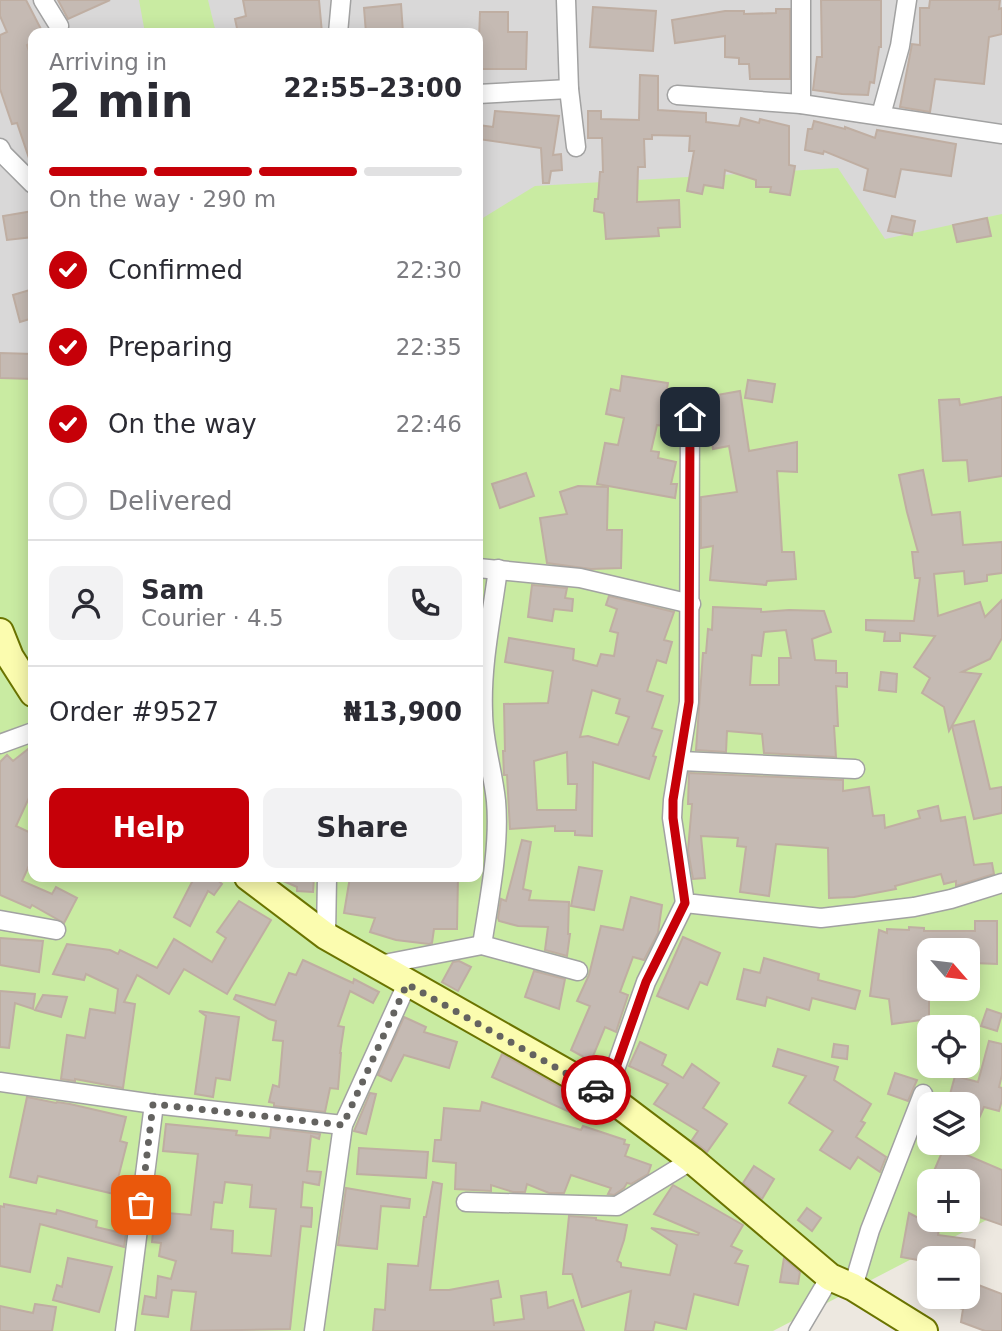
<!DOCTYPE html>
<meta charset="utf-8">
<style>
body{margin:0;font-family:"DejaVu Sans",sans-serif;background:#f2f2f3;color:#2b2b33;height:100vh;display:flex;flex-direction:column;font-size:26px;white-space:nowrap}
*{box-sizing:border-box;margin:0}
p{font-size:23px;color:#7c7c81}
.icon{flex:none;width:38px;height:38px;fill:none;stroke:currentColor;stroke-width:2;stroke-linecap:round;stroke-linejoin:round}
.map{position:relative;flex:1;overflow:hidden}
.sheet{position:absolute;left:28px;top:28px;width:455px;height:854px;display:flex;flex-direction:column;background:#fff;border-radius:14px;box-shadow:0 4px 18px #0003}
.sheet>*{flex:none}
.needle{width:46px;rotate:118deg}
.fabs{position:absolute;left:917px;top:938px;display:grid;gap:14px}
.fabs a{display:grid;place-items:center;width:63px;height:63px;border-radius:14px;background:#fff;box-shadow:0 4px 18px #0003;font-size:35px}
.pin{position:absolute;display:grid;place-items:center;width:60px;height:60px;color:#fff;margin:-30px;border-radius:14px;box-shadow:0 4px 10px #0006}
.courier{position:absolute;display:grid;place-items:center;width:70px;height:70px;margin:-35px;border:5px solid #c60008;border-radius:50%;background:#fff;color:#222;box-shadow:0 2px 9px #0007}
.head em{font-style:normal;font-weight:700}
.head div{display:flex;flex-direction:column-reverse}
.head{display:flex;align-items:center;justify-content:space-between;height:119px;padding:0 21px}
h1{font-size:46px;font-weight:700;line-height:52px}
.bar{display:grid;grid-template-columns:repeat(4,1fr);gap:10px 7px;align-content:center;height:84px;padding:0 21px}
.bar i{height:9px;border-radius:5px;background:#e1e1e2}
.bar .current{background:#c60008}
.bar p{grid-column:span 4}
.line{display:flex;align-items:center;gap:18px;padding:0 21px;border-top:2px solid #e1e1e2}
.line div{flex:1}
.round{display:grid;place-items:center;flex:none;width:74px;height:74px;border-radius:14px;background:#f2f2f3}
ol{padding:0 21px;list-style:none}
li{display:flex;align-items:center;gap:21px;height:77px}
li p{margin-inline-start:auto}
li .icon{padding:7px;border-radius:50%;background:#c60008;color:#fff;stroke-width:4}
li:last-child{color:#7c7c81}
li i{width:38px;height:38px;border:4px solid #e1e1e2;border-radius:50%}
.button{display:flex;gap:14px;margin-top:auto;padding:14px 21px}
.button a{flex:1;height:80px;border-radius:14px;background:#c60008;color:#fff;font-size:28px;font-weight:700;line-height:80px;text-align:center}
.button a+a{background:#f2f2f3;color:#2b2b33}
.map>svg:first-child{display:block}
.residential{fill:#d9d8d8}
.grass{fill:#c9eba2;fill-rule:evenodd}
.building{fill:#c5bab3;stroke:#bfaea2;stroke-width:2;fill-rule:evenodd}
.lines{fill:none;stroke-linecap:round;stroke-linejoin:round}
.street-casing{stroke:#a2a2a2;stroke-width:21}
.secondary-casing{stroke:#6b7400;stroke-width:30}
.street{stroke:#fff;stroke-width:18}
.secondary{stroke:#fbfcaf;stroke-width:26}
.done{stroke:#646360;stroke-width:7;stroke-dasharray:0 12.6}
.route{stroke:#c60008;stroke-width:9}
</style>
<div class="map">
<svg width="1002" height="1331" viewBox="0 0 1002 1331">
<rect width="100%" height="100%" fill="#ede8e0"/>
<!-- residential -->
<polygon class="residential" points="0,0 1002,0 1002,311 478,346 478,33 33,33 33,421 0,427"/>
<!-- grass -->
<g class="grass">
<polygon points="139,0 208,0 216,33 145,33"/>
<path d="M838,168L885,239L1002,214V1212L773,1331H0V369L33,371V877H478V221L535,186ZM929,950H968V989H929ZM929,1027H968V1066H929ZM929,1104H968V1143H929ZM929,1181H968V1220H929Z"/>
</g>
<!-- building -->
<g class="building">
<polygon points="0,0 26,0 43,33 33,33 33,42 27,45 33,63 33,163 31,164 17,123 12,124 0,89 0,35 7,32 0,16"/>
<polygon points="58,0 110,0 68,19"/>
<polygon points="243,0 319,0 322,33 238,33 235,19 246,16"/>
<polygon points="821,0 881,0 881,47 879,47 874,83 870,82 868,95 842,94 813,90 817,57 822,57"/>
<polygon points="930,0 1000,0 999,9 1002,8 1002,34 989,37 984,84 935,79 930,112 900,107 912,44 920,45 920,8 929,8"/>
<polygon points="401,4 403,33 366,33 364,8"/>
<polygon points="593,7 656,11 653,51 590,47"/>
<polygon points="776,9 790,9 790,79 750,79 749,64 739,64 739,58 725,57 725,36 675,43 672,20 725,11 744,11 744,14 776,13"/>
<polygon points="480,12 508,12 508,32 527,32 526,69 478,69"/>
<polygon points="640,75 658,76 658,110 706,113 706,122 739,126 741,118 759,123 760,119 789,126 789,165 795,166 790,195 770,192 771,187 756,187 756,180 725,170 723,188 704,185 702,194 687,191 694,151 689,151 690,136 652,135 652,139 644,139 645,167 638,167 637,202 679,200 680,227 658,228 659,236 606,239 604,213 594,211 595,199 598,199 600,172 603,172 602,138 588,138 588,111 601,111 601,119 639,120"/>
<polygon points="495,111 559,116 553,155 561,154 562,170 551,171 549,183 543,183 541,148 478,139 478,125 493,127"/>
<polygon points="814,121 845,129 845,127 875,138 877,130 956,144 951,176 901,169 895,197 864,190 868,169 824,151 823,154 805,150 808,129 812,129"/>
<polygon points="33,211 33,237 7,240 3,216"/>
<polygon points="892,216 915,221 912,235 888,231"/>
<polygon points="987,218 991,236 957,242 953,225"/>
<polygon points="33,289 33,318 20,322 13,295"/>
<polygon points="0,353 33,354 33,379 0,378"/>
<polygon points="622,376 668,383 665,400 668,401 663,426 657,425 651,451 659,452 658,458 676,462 671,484 677,484 675,498 597,484 605,443 618,445 624,418 606,414 611,389 620,391"/>
<polygon points="748,380 775,384 772,402 745,398"/>
<polygon points="740,391 749,451 797,442 797,472 777,471 782,552 794,552 796,579 767,581 766,585 710,580 713,546 701,548 701,497 737,492 729,446 713,449 705,409 719,407 717,395"/>
<polygon points="1002,397 1002,476 969,481 967,460 943,461 939,400 959,399 960,405"/>
<polygon points="923,470 932,515 960,512 963,545 1002,542 1002,573 987,575 987,581 965,584 964,571 934,574 938,616 980,602 985,617 1002,600 1002,638 990,659 962,672 981,674 949,731 944,707 922,693 930,678 914,667 935,636 900,633 900,641 884,641 885,632 866,630 866,620 914,621 920,578 915,578 912,552 918,552 907,512 899,475"/>
<polygon points="526,473 534,496 500,508 492,484"/>
<polygon points="578,486 608,487 607,530 622,530 621,568 591,569 547,563 540,518 567,514 560,492"/>
<polygon points="532,585 567,588 565,598 573,599 572,611 554,609 552,621 528,617"/>
<path d="M609,596L674,612L664,640L672,642L666,663L657,660L647,691L663,696L652,728L662,731L653,756L656,757L649,779L593,762L592,836L575,835V831H555V826L510,829L507,775H504L503,751H505L504,704L548,703L553,671L505,662L509,638L574,649L573,660L597,666L601,654L614,656L618,633L610,631L617,609L606,605ZM592,690L620,699L616,713L629,717L618,745L588,736L580,737ZM567,752L568,784H577L576,810H537L534,761Z"/>
<path d="M713,607L761,609V612L789,610L824,611L831,632L812,639L815,660L836,661V673H847V687L836,686L838,726H834L836,757L764,753L762,734L727,731L726,752L696,750L703,653H706L708,629L712,630ZM786,630L791,658H779V685H750L752,655L761,656L764,632Z"/>
<polygon points="881,672 897,674 896,692 879,690"/>
<polygon points="974,721 990,789 1002,787 1002,813 974,819 952,726"/>
<polygon points="33,745 33,789 16,826 33,834 33,857 22,881 52,894 56,887 77,898 64,923 32,905 30,908 0,895 0,762 7,755 13,761"/>
<polygon points="689,773 843,780 843,791 869,787 873,816 884,815 885,828 920,818 918,811 938,806 941,821 965,817 974,865 992,863 994,874 956,886 956,881 944,884 941,874 895,886 896,889 854,897 829,898 828,848 776,844 769,896 740,892 746,847 737,846 738,838 701,836 705,878 693,879 688,850 692,804 688,804"/>
<polygon points="522,840 531,842 523,889 531,891 529,900 569,902 568,934 570,934 567,956 545,950 548,927 518,926 499,921 498,918 501,899 506,901"/>
<polygon points="579,867 602,871 594,910 571,906"/>
<polygon points="189,877 216,877 215,878 222,884 214,895 208,891 190,926 174,917 193,880"/>
<polygon points="274,877 314,877 313,892 297,891 297,887"/>
<polygon points="350,877 458,877 457,929 434,929 432,943 429,944 396,940 370,932 375,918 344,913"/>
<polygon points="631,897 662,905 658,933 644,960 633,957 620,992 628,995 616,1032 605,1027 591,1061 571,1050 590,1006 577,1001 589,975 601,926 623,930"/>
<polygon points="239,901 271,920 227,994 184,969 169,994 137,975 124,1002 135,1004 123,1088 75,1079 75,1081 61,1079 67,1035 85,1038 90,1009 115,1013 118,989 86,974 84,980 53,974 67,944 110,950 118,954 120,950 157,968 174,939 212,962 226,938 217,932"/>
<polygon points="975,921 997,921 997,964 974,963 974,950 929,950 929,1019 892,1024 889,999 870,996 879,930 887,933 887,929 909,930 909,927 924,928 924,931 975,931"/>
<polygon points="683,937 720,953 707,985 700,982 688,1009 657,996"/>
<polygon points="0,938 43,941 39,972 0,965"/>
<polygon points="764,958 819,974 818,980 860,991 855,1009 812,998 809,1010 767,997 765,1006 737,999 744,969 760,973"/>
<polygon points="303,960 353,983 354,979 379,992 373,1003 350,991 338,1026 344,1027 340,1053 341,1053 338,1089 330,1088 325,1112 274,1106 274,1103 269,1102 273,1085 279,1087 283,1041 273,1040 276,1021 269,1019 234,999 236,995 275,1005 289,973 296,975"/>
<polygon points="459,961 471,967 458,991 442,982 453,962"/>
<polygon points="534,971 565,979 559,1009 525,997"/>
<polygon points="0,991 35,994 33,1009 15,1003 9,1048 0,1047"/>
<polygon points="43,995 67,997 61,1017 35,1010"/>
<polygon points="987,1009 1002,1014 997,1031 981,1026"/>
<polygon points="199,1011 239,1017 230,1080 216,1078 213,1097 195,1094 206,1016"/>
<polygon points="404,1017 426,1027 424,1032 457,1042 449,1068 404,1055 391,1081 378,1075"/>
<polygon points="989,1041 1002,1044 1002,1075 999,1087 1002,1088 1002,1100 999,1111 984,1107 968,1143 968,1103 949,1098 955,1076 978,1082"/>
<polygon points="640,1042 666,1055 662,1065 683,1078 692,1064 719,1083 703,1108 727,1124 707,1152 692,1140 698,1131 654,1104 668,1084 629,1066"/>
<polygon points="834,1044 848,1046 847,1059 832,1057"/>
<polygon points="778,1049 838,1067 834,1080 871,1104 861,1121 865,1123 856,1137 886,1157 880,1172 858,1157 850,1169 820,1150 833,1131 789,1103 806,1076 773,1066"/>
<polygon points="502,1054 581,1099 574,1114 492,1077"/>
<polygon points="895,1073 917,1080 908,1101 888,1094"/>
<polygon points="370,1093 376,1094 366,1134 354,1131"/>
<polygon points="27,1097 56,1103 57,1102 70,1104 126,1117 120,1141 127,1143 114,1194 38,1176 36,1183 10,1177"/>
<polygon points="482,1102 581,1130 583,1126 625,1140 624,1144 629,1145 625,1156 651,1165 648,1174 631,1184 627,1183 624,1188 614,1195 608,1194 611,1188 571,1175 564,1193 549,1193 527,1184 525,1192 513,1192 491,1185 491,1191 455,1189 456,1163 433,1161 435,1140 441,1140 444,1108 480,1111"/>
<path d="M166,1124L237,1131L236,1135L270,1138L271,1128L320,1134L319,1139L311,1136L307,1171L321,1172L319,1185L303,1182L301,1207L312,1208V1214L311,1227L301,1226L290,1329L191,1331L196,1292L172,1290L168,1317L142,1314L145,1296L156,1298L158,1276L171,1279L176,1261L159,1256L161,1243L152,1242L155,1212L191,1215L198,1154L163,1151ZM225,1182L252,1185L250,1207L276,1209L271,1256L232,1253L233,1231L211,1229L214,1202L222,1203Z"/>
<polygon points="946,1143 967,1143 962,1153 1002,1170 1002,1225 968,1213 968,1181 958,1181 934,1171"/>
<polygon points="359,1148 428,1152 426,1178 357,1174"/>
<polygon points="754,1166 774,1179 762,1199 743,1183"/>
<polygon points="433,1182 442,1184 430,1290 449,1290 498,1281 501,1297 491,1299 494,1326 494,1323 524,1319 521,1296 546,1292 548,1308 573,1300 584,1331 373,1331 375,1309 385,1310 388,1264 418,1266 424,1217 426,1217"/>
<polygon points="673,1185 743,1225 731,1246 742,1251 735,1263 748,1266 738,1305 694,1294 686,1329 655,1322 653,1331 625,1331 631,1291 582,1307 572,1274 563,1274 569,1216 596,1218 596,1220 627,1225 624,1240 617,1261 621,1263 621,1267 670,1275 677,1245 651,1228 698,1235 699,1233 654,1214"/>
<polygon points="346,1188 410,1199 409,1208 381,1206 377,1249 338,1245"/>
<polygon points="4,1204 56,1214 57,1210 97,1221 96,1227 126,1234 124,1247 40,1224 30,1272 0,1266 0,1206 4,1207"/>
<polygon points="807,1208 821,1218 812,1231 798,1220"/>
<polygon points="909,1213 939,1229 938,1235 975,1240 973,1258 929,1258 929,1262 901,1257"/>
<polygon points="68,1258 112,1267 99,1312 53,1300 57,1285 62,1287"/>
<polygon points="784,1258 800,1272 798,1284 780,1282"/>
<polygon points="968,1281 1002,1294 1002,1331 985,1331 961,1322 963,1309 932,1300 933,1297 968,1297"/>
<polygon points="35,1304 56,1307 52,1331 0,1331 0,1306 33,1313"/>
</g>
<g class="lines">
<defs>
<g id="street">
<polyline points="43,0 59,26"/>
<polyline points="566,0 569,89 576,147"/>
<polyline points="338,33 341,0"/>
<polyline points="478,94 569,89"/>
<polyline points="677,95 801,104 1002,134"/>
<polyline points="801,104 801,0"/>
<polyline points="881,115 900,46 907,0"/>
<polyline points="0,148 3,154 33,184"/>
<polyline points="690,417 689,702 673,800 672,818 685,903 821,918 914,907 951,899 1002,883"/>
<polyline points="478,568 580,578 691,604"/>
<polyline points="0,744 33,732"/>
<polyline points="681,761 855,769"/>
<polyline points="0,920 56,930"/>
<polyline points="326,936 327,877"/>
<path d="M482,945C489,900 500,846 496,801C493,771 483,742 483,712C481,664 492,615 498,569"/>
<polyline points="379,965 482,945 578,971"/>
<polyline points="0,1082 154,1104 343,1125"/>
<polyline points="606,1095 646,982 685,903"/>
<polyline points="466,1202 617,1206 692,1160"/>
<polyline points="853,1287 870,1230 923,1094"/>
<polyline points="125,1331 154,1104"/>
<polyline points="314,1331 343,1125 407,984"/>
<polyline points="798,1331 830,1277"/>
</g>
<g id="secondary">
<polyline points="0,632 10,657 33,693"/>
<polyline points="248,877 326,936 606,1095 692,1160 830,1277 853,1287 924,1331"/>
</g>
</defs>
<!-- street casing -->
<use href="#street" class="street-casing"/>
<!-- secondary casing -->
<use href="#secondary" class="secondary-casing"/>
<!-- street -->
<use href="#street" class="street"/>
<!-- secondary -->
<use href="#secondary" class="secondary"/>
</g>
<g class="lines">
<!-- done -->
<polyline class="done" points="141,1205 153,1104 343,1125 407,984 596,1090"/>
<!-- route -->
<polyline class="route" points="596,1090 606,1096 646,982 685,903 673,818 673,800 689,702 690,417"/>
</g>
</svg>
<div class="fabs">
<a><svg class="needle" viewBox="-14 -14 28 28"><path d="M0-13l5 13h-10z" fill="#e53935"/><path d="M0 13l5-13h-10z" fill="#7c7c81"/></svg></a>
<a><svg class="icon" aria-label="locate" viewBox="0 0 24 24"><circle cx="12" cy="12" r="6"/><path d="M12 2v4M12 18v4M2 12h4M18 12h4"/></svg></a>
<a><svg class="icon" aria-label="layers" viewBox="0 0 24 24"><path d="M12 4l9 5-9 5-9-5zM3 14l9 5 9-5"/></svg></a>
<a>+</a>
<a>−</a>
</div>
<div class="pin" style="left:141px;top:1205px;background:#ea580c"><svg class="icon" aria-label="bag" viewBox="0 0 24 24"><path d="M5 8h14l-1 12H6zM9 8a3 3 0 0 1 6 0"/></svg></div>
<div class="pin" style="left:690px;top:417px;background:#1f2937"><svg class="icon" aria-label="home" viewBox="0 0 24 24"><path d="M3 11l9-7 9 7M6 9v11h12V9"/></svg></div>
<div class="courier" style="left:596px;top:1090px"><svg class="icon" aria-label="car" viewBox="0 0 24 24"><path d="M5 17H2v-5l4-1 3-4h7l3 4 3 1v5h-3M9 17h6M6 11h13"/><circle cx="7" cy="17" r="2"/><circle cx="17" cy="17" r="2"/></svg></div>
<section class="sheet">
<div class="head"><div><h1>2 min</h1><p>Arriving in</p></div><em>22:55–23:00</em></div>
<div class="bar"><i class="current"></i><i class="current"></i><i class="current"></i><i></i><p>On the way · 290 m</p></div>
<ol>
<li><svg class="icon" aria-label="check" viewBox="0 0 24 24"><path d="M5 12l5 5 9-10"/></svg>Confirmed<p>22:30</p></li>
<li><svg class="icon" aria-label="check" viewBox="0 0 24 24"><path d="M5 12l5 5 9-10"/></svg>Preparing<p>22:35</p></li>
<li><svg class="icon" aria-label="check" viewBox="0 0 24 24"><path d="M5 12l5 5 9-10"/></svg>On the way<p>22:46</p></li>
<li><i></i>Delivered</li>
</ol>
<div class="line" style="height:126px"><a class="round"><svg class="icon" aria-label="person" viewBox="0 0 24 24"><circle cx="12" cy="8" r="4"/><path d="M4 21q1-7 8-7t8 7"/></svg></a><div><b>Sam</b><p>Courier · 4.5</p></div><a class="round"><svg class="icon" aria-label="phone" viewBox="0 0 24 24"><path d="M5 4h4l2 5-3 2q2 4 5 5l2-3 5 2v4C11 20 4 13 5 4z"/></svg></a></div>
<div class="line" style="height:91px"><div>Order #9527</div><b>₦13,900</b></div>
<div class="button"><a>Help</a><a>Share</a></div>
</section>
</div>
